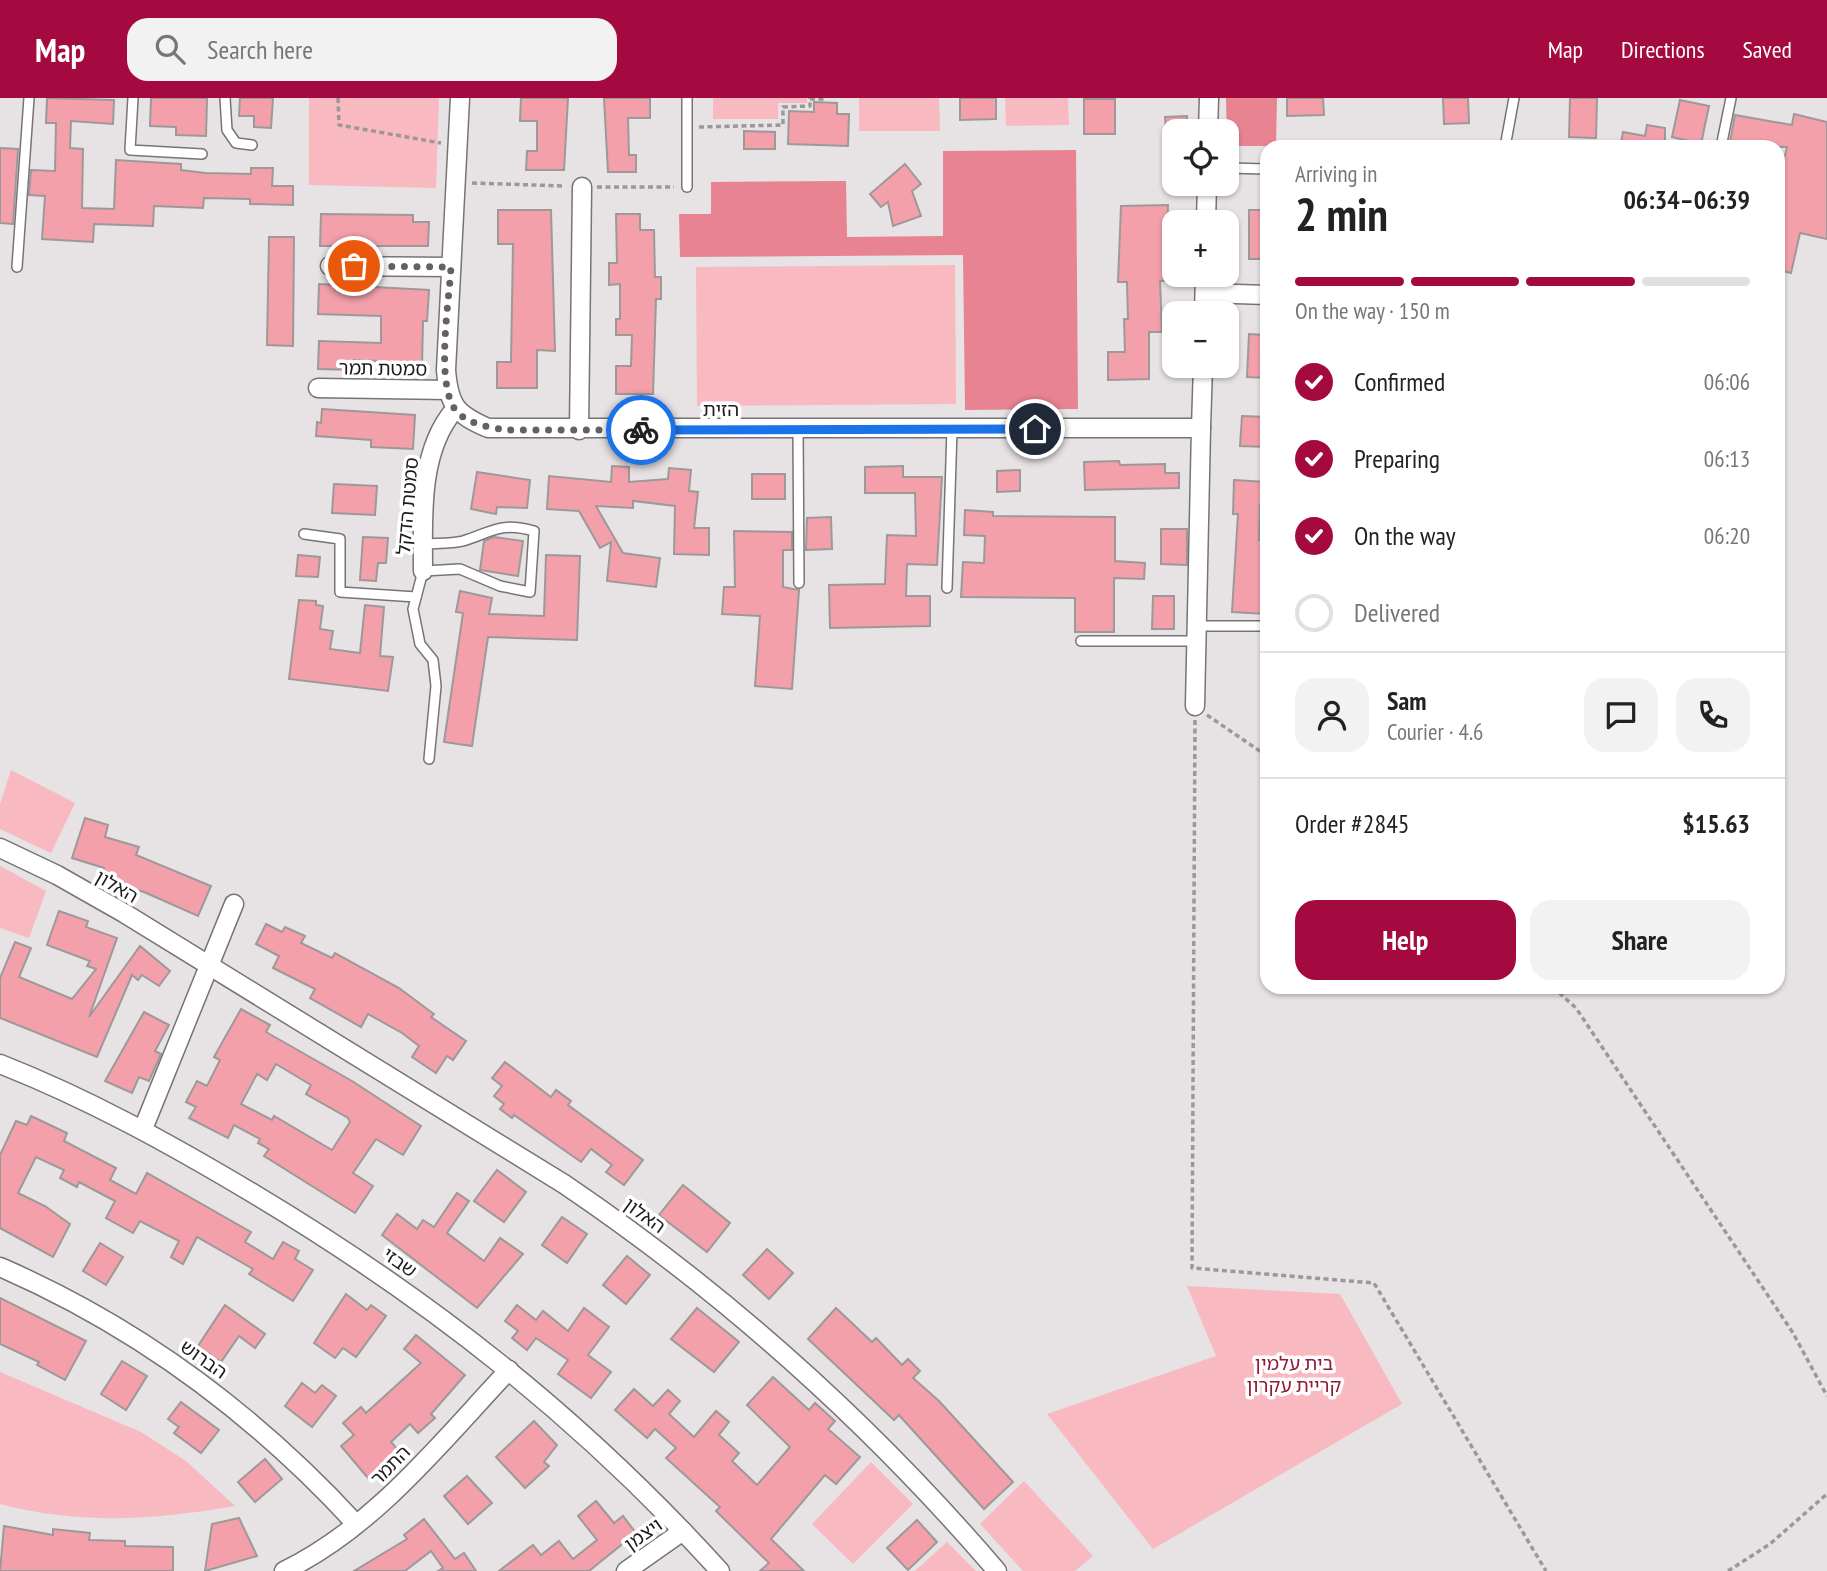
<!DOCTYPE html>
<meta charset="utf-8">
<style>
body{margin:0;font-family:"PT Sans Narrow","Noto Sans Hebrew",sans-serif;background:#f2f2f2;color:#222;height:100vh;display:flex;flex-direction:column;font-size:26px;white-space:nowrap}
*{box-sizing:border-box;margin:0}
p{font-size:23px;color:#767676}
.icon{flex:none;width:38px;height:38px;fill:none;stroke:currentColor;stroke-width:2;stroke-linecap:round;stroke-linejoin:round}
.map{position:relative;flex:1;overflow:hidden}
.drawer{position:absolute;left:1260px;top:42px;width:525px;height:854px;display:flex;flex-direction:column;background:#fff;border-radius:21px;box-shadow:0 2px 5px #0004}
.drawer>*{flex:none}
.buttons{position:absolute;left:1162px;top:21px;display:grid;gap:14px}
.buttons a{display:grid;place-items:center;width:77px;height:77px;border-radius:14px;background:#fff;box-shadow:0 2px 5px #0004;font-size:35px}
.pin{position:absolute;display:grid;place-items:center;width:60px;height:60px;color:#fff;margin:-30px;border:4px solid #fff;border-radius:50%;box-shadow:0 2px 7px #0007}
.courier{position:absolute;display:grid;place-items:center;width:70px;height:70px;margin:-35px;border:5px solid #1a73e8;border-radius:50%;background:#fff;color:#222;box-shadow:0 2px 9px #0007}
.headline em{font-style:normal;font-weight:700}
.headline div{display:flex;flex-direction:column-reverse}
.headline{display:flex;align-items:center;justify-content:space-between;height:119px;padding:0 35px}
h1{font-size:46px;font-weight:700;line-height:52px}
.bar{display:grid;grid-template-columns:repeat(4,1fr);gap:10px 7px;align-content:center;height:84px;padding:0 35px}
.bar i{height:9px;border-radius:5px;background:#e0e0e0}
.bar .selected{background:#a40a3f}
.bar p{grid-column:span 4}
.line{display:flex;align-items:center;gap:18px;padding:0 35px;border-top:2px solid #e0e0e0}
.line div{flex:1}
.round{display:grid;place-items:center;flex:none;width:74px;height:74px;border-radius:21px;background:#f2f2f2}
ol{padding:0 35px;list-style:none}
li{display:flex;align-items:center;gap:21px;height:77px}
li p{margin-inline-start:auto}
li .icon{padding:7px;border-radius:50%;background:#a40a3f;color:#fff;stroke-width:4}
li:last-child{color:#767676}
li i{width:38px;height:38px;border:4px solid #e0e0e0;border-radius:50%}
.cta{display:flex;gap:14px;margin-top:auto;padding:14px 35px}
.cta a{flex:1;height:80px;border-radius:21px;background:#a40a3f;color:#fff;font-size:28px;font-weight:700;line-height:80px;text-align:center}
.cta a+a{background:#f2f2f2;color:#222}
header{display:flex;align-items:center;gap:42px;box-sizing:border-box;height:98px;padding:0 35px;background:#a40a3f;color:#fff}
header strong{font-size:33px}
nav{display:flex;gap:38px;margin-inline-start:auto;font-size:24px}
.search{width:490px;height:63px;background:#f2f2f2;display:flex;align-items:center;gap:18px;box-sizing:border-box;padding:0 24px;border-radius:21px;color:#767676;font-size:26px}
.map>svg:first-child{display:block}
.green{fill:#f8b9c1}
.forest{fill:#e88392}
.building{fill:#f3a0ab;stroke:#9d9999;stroke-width:2;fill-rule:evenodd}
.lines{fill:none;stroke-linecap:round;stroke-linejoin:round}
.service-casing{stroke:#787374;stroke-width:12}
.minor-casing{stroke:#787374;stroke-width:21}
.path{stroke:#9c9898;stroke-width:3.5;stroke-dasharray:5 3.5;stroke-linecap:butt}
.service{stroke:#fff;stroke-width:9}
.minor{stroke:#fff;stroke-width:18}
.done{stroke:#646161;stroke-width:7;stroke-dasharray:0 12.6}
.route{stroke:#1a73e8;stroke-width:9}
.labels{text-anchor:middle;stroke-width:7;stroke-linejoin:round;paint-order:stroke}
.street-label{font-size:19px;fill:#1d1b1b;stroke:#fff}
.park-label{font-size:19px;fill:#921a3c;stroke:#fff}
</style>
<header>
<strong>Map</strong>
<div class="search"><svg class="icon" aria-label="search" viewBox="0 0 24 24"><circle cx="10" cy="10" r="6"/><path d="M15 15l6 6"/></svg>Search here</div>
<nav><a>Map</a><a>Directions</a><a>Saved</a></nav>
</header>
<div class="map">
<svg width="1827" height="1473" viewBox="0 0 1827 1473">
<rect width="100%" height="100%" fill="#e7e2e3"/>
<!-- green -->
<g class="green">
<polygon points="309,0 439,0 436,90 309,87"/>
<polygon points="713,0 807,0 807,5 778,5 778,21 713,21"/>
<polygon points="859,0 939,0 940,33 859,33"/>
<polygon points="1005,0 1068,0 1069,27 1006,28"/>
<polygon points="955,167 956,306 697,308 696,169"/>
<polygon points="11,672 75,705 51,755 0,731 0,706"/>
<polygon points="0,768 46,793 29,840 0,830"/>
<polygon points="1187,1188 1340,1196 1402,1306 1153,1451 1047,1316 1216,1258"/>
<path d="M0,1274L141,1334L186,1363L235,1408C154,1422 81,1427 0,1406Z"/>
<polygon points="871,1364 913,1406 853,1466 812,1426"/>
<polygon points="1024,1383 1093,1458 1075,1473 1023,1473 980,1426"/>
<polygon points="947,1444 976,1473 915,1473"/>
</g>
<!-- forest -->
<g class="forest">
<polygon points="1226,0 1277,0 1276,48 1227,48"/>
<polygon points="1076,52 1078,311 965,312 963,157 680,159 679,116 711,116 711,84 846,83 847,139 943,138 943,53"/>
</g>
<!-- building -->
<g class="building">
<polygon points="47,0 114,2 113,26 71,23 70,50 83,51 82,110 114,111 116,62 181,66 181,72 205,75 251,76 251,70 273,70 272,88 293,88 293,107 250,106 250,101 204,100 203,110 154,108 153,128 94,126 93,144 42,141 45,98 29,97 31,72 55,73 56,25 46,25"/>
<polygon points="151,0 207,0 206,38 176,37 176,29 150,28"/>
<polygon points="240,0 273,0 271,30 254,29 254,18 239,18"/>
<polygon points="521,0 568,0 564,72 526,72 527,53 537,53 537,23 520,23"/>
<polygon points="604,0 650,0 650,20 628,20 629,57 636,57 636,74 608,74"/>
<polygon points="960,0 996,0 996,21 960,22"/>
<polygon points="1287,0 1323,0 1324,17 1287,18"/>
<polygon points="1443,0 1468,0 1469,25 1444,26"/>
<polygon points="1570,0 1597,0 1596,40 1569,39"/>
<rect x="1084" y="1" width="31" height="35"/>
<polygon points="1680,2 1709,8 1701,46 1672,39"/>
<polygon points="814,4 837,5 837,16 849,16 848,48 788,46 789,13 814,14"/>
<polygon points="1794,16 1827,24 1827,141 1800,135 1791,175 1778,172 1778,87 1787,49 1729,49 1735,17 1792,27"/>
<polygon points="1187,18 1187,33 1166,33 1165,19"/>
<polygon points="1647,27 1665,30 1665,49 1620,49 1623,34 1645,38"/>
<polygon points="744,33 775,34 775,51 744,51"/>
<polygon points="0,50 18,51 13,126 0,125"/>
<polygon points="905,66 921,86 912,93 921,118 893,128 888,104 881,109 870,96"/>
<polygon points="1168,107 1165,183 1160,183 1162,234 1149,234 1149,281 1108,282 1108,254 1125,254 1124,221 1128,221 1127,184 1118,184 1121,108"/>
<polygon points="498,112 551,112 555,253 537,252 537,290 497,290 497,264 511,264 513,146 498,146"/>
<rect x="1249" y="112" width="18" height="49"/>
<polygon points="321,116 413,117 413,124 429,124 428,148 320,148"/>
<polygon points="616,116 640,116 640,132 654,132 655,179 661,179 661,201 656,201 653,296 616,296 616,268 631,268 632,237 616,237 616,221 620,221 620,186 609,187 609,165 617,165"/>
<polygon points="269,139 294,139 293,248 267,247"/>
<polygon points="319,186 429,192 427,223 423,223 422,269 380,269 381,263 354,262 354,272 318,271 319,243 381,245 381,218 318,216"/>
<polygon points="1249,236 1264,237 1267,280 1247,279"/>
<polygon points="322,311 415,317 413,351 371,349 371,342 316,338 317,324 321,325"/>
<polygon points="1242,318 1267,319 1267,349 1240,348"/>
<polygon points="1119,363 1120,367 1165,366 1165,375 1179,375 1179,390 1085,392 1084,364"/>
<polygon points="612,368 629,369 629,384 668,381 669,370 691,372 689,393 698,394 694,430 709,430 709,457 674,456 675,408 633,403 633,410 596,408 623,455 660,460 656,489 607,483 611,444 600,450 579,413 547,411 549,378 611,384"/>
<polygon points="903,368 903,379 942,379 937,467 907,466 906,498 930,498 930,528 830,530 829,487 885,486 887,437 916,438 915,395 865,395 865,369"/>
<polygon points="1020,372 1020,393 997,394 997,373"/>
<polygon points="477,374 530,382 527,410 497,409 496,416 471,411"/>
<rect x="752" y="376" width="33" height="25"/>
<polygon points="1234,382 1267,384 1267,407 1260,407 1259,442 1267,442 1267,516 1232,514 1238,416 1233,416"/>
<polygon points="334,386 377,388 375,417 332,415"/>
<polygon points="965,412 993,414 993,418 1115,419 1115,463 1145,465 1144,481 1114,480 1114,534 1075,534 1075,500 961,499 963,464 984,465 985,438 964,437"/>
<polygon points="831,419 832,451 806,452 807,420"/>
<polygon points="1161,431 1187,431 1187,467 1161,466"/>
<polygon points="734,433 792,434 792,452 783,452 783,489 799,492 792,591 755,588 760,518 722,516 724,489 735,489"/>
<polygon points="363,439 388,440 386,465 378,465 376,483 360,482"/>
<polygon points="494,439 523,443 518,478 480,472 484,443"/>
<polygon points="298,457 320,459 318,479 296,478"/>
<polygon points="546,457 580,458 577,542 488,539 472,648 444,644 463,515 456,514 460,493 492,500 489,516 544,518"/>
<polygon points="1153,498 1174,498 1174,531 1152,531"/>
<polygon points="299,502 316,503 316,507 323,508 320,531 333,533 330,551 360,555 365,507 384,509 380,558 393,559 388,593 289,581"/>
<polygon points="85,720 108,727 105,739 139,749 136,757 211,788 198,818 144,794 100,781 104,770 72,760"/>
<polygon points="59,813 88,823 86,829 117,840 89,919 140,848 170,873 159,888 142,877 138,882 132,877 97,959 0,920 0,880 15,844 31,850 19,879 72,901 96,871 87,868 90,863 47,847"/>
<polygon points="266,826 282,834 285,829 305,838 301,845 332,860 335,855 399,890 434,916 431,919 466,943 453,962 447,958 436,975 412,959 419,948 402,935 368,916 361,929 310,900 315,891 273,870 279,858 256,846"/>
<path d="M241,911L270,927L266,934L352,983L421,1028L403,1057L376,1041L353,1075L373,1088L355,1115L264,1058L269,1051L258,1045L260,1041L234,1027L228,1040L189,1020L196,1009L186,1004L197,983L207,988L220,962L214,959ZM276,966L311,987L306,996L348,1020L350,1024L332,1052L274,1018L272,1022L241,1006L257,976L267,982Z"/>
<polygon points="144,914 169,927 155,953 161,956 149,983 139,979 132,995 105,983"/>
<polygon points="505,964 551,999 556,992 571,1003 568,1007 643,1062 624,1087 606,1074 612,1067 591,1051 581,1064 514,1017 512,1020 500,1011 504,1006 494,998 502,988 492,980"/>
<polygon points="31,1018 67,1035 64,1043 116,1070 110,1082 136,1096 147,1075 251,1134 245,1144 273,1161 283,1144 299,1153 295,1161 313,1172 293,1203 249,1176 253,1171 197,1139 183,1166 171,1159 179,1143 140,1123 133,1135 106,1120 115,1103 79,1084 77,1089 60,1080 64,1072 36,1059 18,1095 45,1108 70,1126 53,1159 0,1130 0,1057 16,1023 27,1027"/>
<polygon points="497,1072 526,1094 504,1124 474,1103"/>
<polygon points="683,1087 730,1125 707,1154 659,1117"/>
<polygon points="457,1095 469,1103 447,1135 484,1163 500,1140 523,1156 477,1210 382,1137 397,1116 417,1131 423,1122 434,1129"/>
<polygon points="562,1119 587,1136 567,1165 542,1147"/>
<polygon points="100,1145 123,1159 106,1187 83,1173"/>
<polygon points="767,1151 793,1175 769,1201 743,1177"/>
<polygon points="627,1158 650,1177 626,1206 603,1187"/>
<polygon points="346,1196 367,1212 371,1207 386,1218 356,1259 343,1250 335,1260 314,1245"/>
<polygon points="0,1200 86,1243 65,1282 37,1267 39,1264 0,1246"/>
<polygon points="225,1207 265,1236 255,1250 239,1238 221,1264 198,1248"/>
<polygon points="517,1207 536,1222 543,1213 568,1233 584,1210 609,1229 588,1257 611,1274 591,1300 558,1276 568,1262 536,1240 527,1252 512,1240 518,1233 505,1223"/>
<polygon points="697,1210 739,1244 714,1274 671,1241"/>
<polygon points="836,1210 872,1244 876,1240 902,1267 908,1261 920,1273 913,1280 939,1303 1013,1384 984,1411 899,1317 894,1322 808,1241"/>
<polygon points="416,1237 465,1277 431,1316 435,1320 418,1335 410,1326 391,1344 399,1353 368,1380 341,1348 354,1337 343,1325 361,1309 366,1315 421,1265 404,1251"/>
<polygon points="122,1263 147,1278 126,1312 101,1296"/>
<polygon points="773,1279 809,1312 815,1305 835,1323 828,1331 860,1359 836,1386 825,1377 771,1441 804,1473 760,1473 769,1465 716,1413 720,1409 666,1360 676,1350 655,1331 647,1340 615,1312 634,1291 653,1308 668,1292 680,1303 669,1316 694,1339 716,1313 729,1324 719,1337 739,1355 732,1363 757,1387 790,1349 747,1307"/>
<polygon points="302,1285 315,1295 322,1287 336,1298 312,1329 285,1308"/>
<polygon points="181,1304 219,1332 201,1355 174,1335 179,1329 168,1321"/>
<polygon points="534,1323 557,1347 544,1364 549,1368 525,1390 496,1359"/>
<polygon points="265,1361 282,1381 255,1404 238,1384"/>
<polygon points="467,1378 492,1405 468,1426 444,1398"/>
<polygon points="596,1403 614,1425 623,1418 636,1435 589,1473 499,1473 533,1447 541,1457 559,1443 573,1461 597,1442 578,1418"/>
<polygon points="239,1420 257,1458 205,1473 212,1426"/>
<polygon points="424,1421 455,1461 464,1455 476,1473 438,1473 443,1470 431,1453 405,1473 354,1473 407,1441 404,1437"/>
<polygon points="917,1422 937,1444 908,1472 887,1450"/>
<polygon points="4,1428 53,1437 53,1431 90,1435 89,1442 125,1443 125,1448 173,1449 173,1473 0,1473"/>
</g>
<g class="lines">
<defs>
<g id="service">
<polyline points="133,0 130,52 202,56"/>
<polyline points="225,0 227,32 236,45 252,47"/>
<polyline points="1505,49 1514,0"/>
<polyline points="1721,49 1731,0"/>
<polyline points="1227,70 1267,71"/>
<polyline points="687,89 687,0"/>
<polyline points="17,169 29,0"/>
<polyline points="798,331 799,485"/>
<polyline points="304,436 340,441 340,494 416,499"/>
<path d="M423,446C436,445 451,446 463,443C494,433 501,424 534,433L530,494L500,488L460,471L423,473L413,511L420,546L433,562L436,588L429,661"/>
<polyline points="947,490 952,331"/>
<polyline points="1197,528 1267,528"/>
<polyline points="1081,543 1197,543"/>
</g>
<g id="minor">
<path d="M460,0L446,272C449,308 456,316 488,330H1201L1203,268"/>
<polyline points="1208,33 1209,0"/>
<polyline points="1206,124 1207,86"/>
<polyline points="330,168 451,169"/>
<polyline points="1205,195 1267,197"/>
<polyline points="1204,215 1205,177"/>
<polyline points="318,290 448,292"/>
<polyline points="579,332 582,89"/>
<path d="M423,473C423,420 418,354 455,311"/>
<polyline points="1195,608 1201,330"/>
<path d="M0,750L57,777L124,815L564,1086C725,1195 871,1326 997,1473"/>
<path d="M0,966C89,1001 172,1047 254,1096C431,1202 581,1320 720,1473"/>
<polyline points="143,1031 234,806"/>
<path d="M0,1169C138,1229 255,1316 356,1426"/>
<path d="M284,1473C375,1429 441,1344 509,1272"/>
<polyline points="626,1473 683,1433"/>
</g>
</defs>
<!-- service casing -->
<use href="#service" class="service-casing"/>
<!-- minor casing -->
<use href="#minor" class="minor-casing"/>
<!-- path -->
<g class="path">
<polyline points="338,0 339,27 441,45"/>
<polyline points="699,29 783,27 783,9 810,8 810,1 826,1"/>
<polyline points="472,85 565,88"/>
<polyline points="597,89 674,89"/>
<polyline points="1207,617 1267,658"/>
<polyline points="1195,622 1192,1170 1374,1185 1546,1473"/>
<polyline points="1553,889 1576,910 1793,1235 1827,1298"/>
<polyline points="1728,1473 1770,1446 1827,1396"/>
</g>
<!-- service -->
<use href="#service" class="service"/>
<!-- minor -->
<use href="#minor" class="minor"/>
</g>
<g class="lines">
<!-- done -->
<path class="done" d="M354,168L451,169C449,205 436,280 454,310C465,326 490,330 508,332H641"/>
<!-- route -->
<polyline class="route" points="641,332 1035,331"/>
</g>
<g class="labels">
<!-- street labels -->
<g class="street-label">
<text transform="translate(383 270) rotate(1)" y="7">סמטת תמר</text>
<text x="721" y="318">הזית</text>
<text transform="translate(407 408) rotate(-85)" y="7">סמטת הדקל</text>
<text transform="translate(117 788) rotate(30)" y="7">האלון</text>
<text transform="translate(645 1117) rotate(36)" y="7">האלון</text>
<text transform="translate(400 1164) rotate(35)" y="7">שבזי</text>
<text transform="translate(204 1261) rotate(35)" y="7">הברוש</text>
<text transform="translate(390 1367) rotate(-45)" y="7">התמר</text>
<text transform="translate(643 1436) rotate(-35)" y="7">ויצמן</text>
</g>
<!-- park labels -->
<g class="park-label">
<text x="1294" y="1272">בית עלמין<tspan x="1294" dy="22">קריית עקרון</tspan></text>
</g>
</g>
</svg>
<div class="buttons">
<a><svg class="icon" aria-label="locate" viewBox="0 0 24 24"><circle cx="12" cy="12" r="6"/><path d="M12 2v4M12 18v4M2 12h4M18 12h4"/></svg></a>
<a>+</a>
<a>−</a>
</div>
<div class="pin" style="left:354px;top:168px;background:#ea580c"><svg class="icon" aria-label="bag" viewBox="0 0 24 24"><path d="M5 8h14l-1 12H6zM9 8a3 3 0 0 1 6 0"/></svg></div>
<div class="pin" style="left:1035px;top:331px;background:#1f2937"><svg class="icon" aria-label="home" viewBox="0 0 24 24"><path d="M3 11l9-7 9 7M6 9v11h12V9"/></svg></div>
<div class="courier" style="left:641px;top:332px"><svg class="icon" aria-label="bike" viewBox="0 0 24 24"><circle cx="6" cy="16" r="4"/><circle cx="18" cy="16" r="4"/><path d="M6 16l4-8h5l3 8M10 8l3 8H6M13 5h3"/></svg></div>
<section class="drawer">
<div class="headline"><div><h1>2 min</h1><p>Arriving in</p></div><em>06:34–06:39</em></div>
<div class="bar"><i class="selected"></i><i class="selected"></i><i class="selected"></i><i></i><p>On the way · 150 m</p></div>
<ol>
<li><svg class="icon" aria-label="check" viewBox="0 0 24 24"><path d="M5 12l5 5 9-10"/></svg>Confirmed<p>06:06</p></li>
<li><svg class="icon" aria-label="check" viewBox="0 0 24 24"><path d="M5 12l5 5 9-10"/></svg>Preparing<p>06:13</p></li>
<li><svg class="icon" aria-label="check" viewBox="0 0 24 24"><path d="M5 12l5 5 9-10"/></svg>On the way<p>06:20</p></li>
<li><i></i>Delivered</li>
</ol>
<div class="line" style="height:126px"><a class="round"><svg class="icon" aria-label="person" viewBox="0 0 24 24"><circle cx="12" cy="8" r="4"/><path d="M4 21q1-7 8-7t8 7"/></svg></a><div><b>Sam</b><p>Courier · 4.6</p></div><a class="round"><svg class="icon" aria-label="chat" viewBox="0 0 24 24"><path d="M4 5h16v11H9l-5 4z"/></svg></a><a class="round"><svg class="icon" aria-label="phone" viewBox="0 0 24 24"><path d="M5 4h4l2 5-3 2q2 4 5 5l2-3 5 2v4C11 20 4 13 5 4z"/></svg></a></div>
<div class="line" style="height:91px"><div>Order #2845</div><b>$15.63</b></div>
<div class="cta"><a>Help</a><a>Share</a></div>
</section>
</div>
